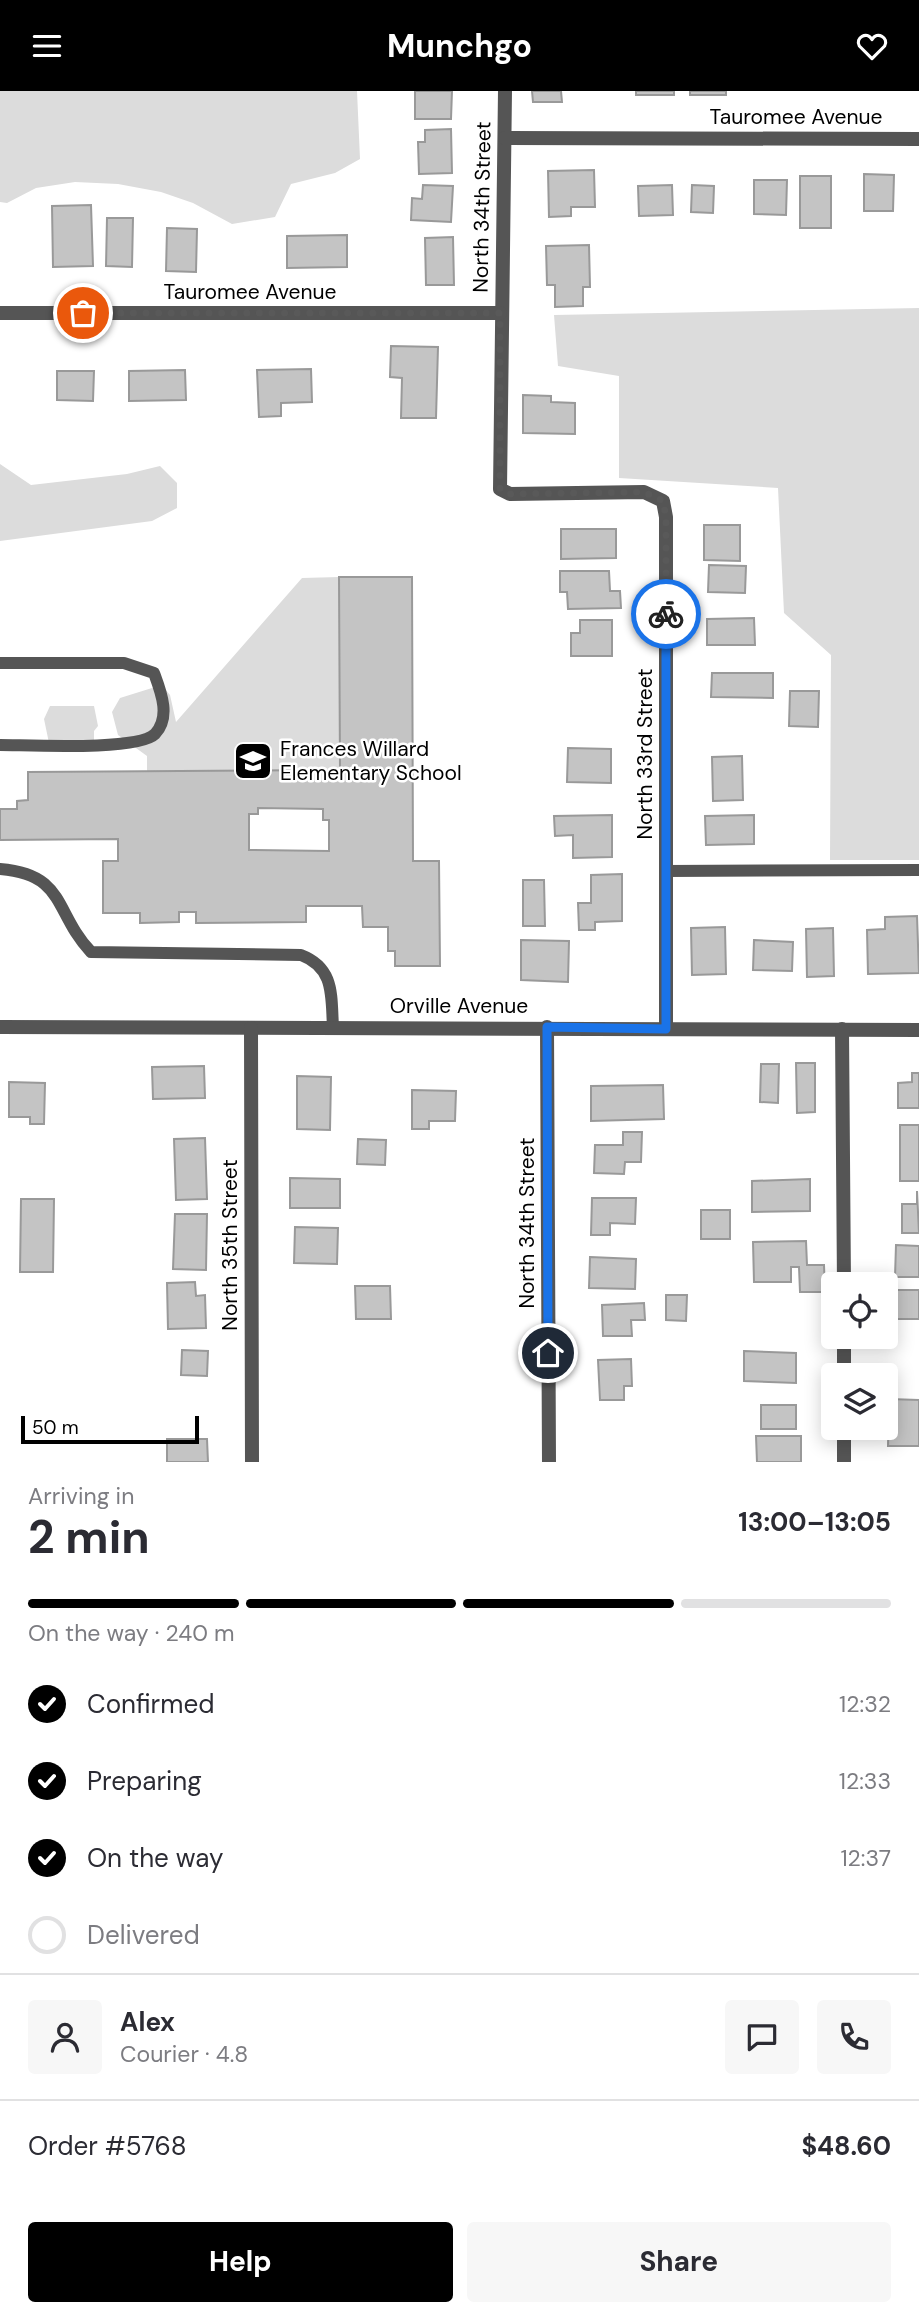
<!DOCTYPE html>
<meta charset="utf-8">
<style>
body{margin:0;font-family:"DM Sans",sans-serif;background:#f7f7f7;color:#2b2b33;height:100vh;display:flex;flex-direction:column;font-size:26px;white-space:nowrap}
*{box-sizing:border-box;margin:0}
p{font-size:23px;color:#7c7c81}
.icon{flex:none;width:38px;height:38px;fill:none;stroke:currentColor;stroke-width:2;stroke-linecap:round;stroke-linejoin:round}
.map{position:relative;height:1371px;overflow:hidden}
.details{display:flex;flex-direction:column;background:#fff;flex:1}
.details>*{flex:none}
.buttons{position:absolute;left:821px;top:1181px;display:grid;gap:14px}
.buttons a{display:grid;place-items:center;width:77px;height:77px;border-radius:7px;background:#fff;box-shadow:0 4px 18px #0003;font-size:35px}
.scale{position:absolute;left:21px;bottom:18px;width:178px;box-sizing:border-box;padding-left:7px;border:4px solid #000;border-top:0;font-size:19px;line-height:24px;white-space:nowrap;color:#000;-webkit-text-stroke:5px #fff;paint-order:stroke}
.pin{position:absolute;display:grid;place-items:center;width:60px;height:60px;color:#fff;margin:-30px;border:4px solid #fff;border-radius:50%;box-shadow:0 2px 7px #0007}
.courier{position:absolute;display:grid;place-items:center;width:70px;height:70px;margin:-35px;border:5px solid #1a73e8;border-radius:50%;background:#fff;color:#222;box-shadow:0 2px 9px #0007}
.summary em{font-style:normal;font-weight:700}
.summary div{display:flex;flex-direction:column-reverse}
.summary{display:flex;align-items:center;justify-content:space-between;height:119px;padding:0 28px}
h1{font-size:46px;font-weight:700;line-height:52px}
.bar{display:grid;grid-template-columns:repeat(4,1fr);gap:10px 7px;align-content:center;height:84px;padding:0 28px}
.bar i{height:9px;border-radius:5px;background:#e1e1e2}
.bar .on{background:#000}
.bar p{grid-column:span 4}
.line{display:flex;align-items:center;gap:18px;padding:0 28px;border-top:2px solid #e1e1e2}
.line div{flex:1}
.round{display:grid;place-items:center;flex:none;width:74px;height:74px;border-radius:7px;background:#f7f7f7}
ol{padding:0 28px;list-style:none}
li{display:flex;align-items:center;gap:21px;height:77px}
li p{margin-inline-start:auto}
li .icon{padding:7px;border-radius:50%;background:#000;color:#fff;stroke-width:4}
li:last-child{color:#7c7c81}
li i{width:38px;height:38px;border:4px solid #e1e1e2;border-radius:50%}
.primary-button{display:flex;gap:14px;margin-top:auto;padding:14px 28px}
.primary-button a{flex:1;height:80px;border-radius:7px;background:#000;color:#fff;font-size:28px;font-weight:700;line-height:80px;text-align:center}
.primary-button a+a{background:#f7f7f7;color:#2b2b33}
header{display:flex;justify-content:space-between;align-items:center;height:91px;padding:0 28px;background:#000;color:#fff;font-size:32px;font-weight:700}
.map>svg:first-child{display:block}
.green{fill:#dcdcdc}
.building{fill:#c4c4c4;stroke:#999;stroke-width:2;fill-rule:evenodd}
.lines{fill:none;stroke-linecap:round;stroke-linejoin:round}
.lane{stroke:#555;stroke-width:12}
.street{stroke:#555;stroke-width:14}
.done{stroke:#595959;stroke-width:7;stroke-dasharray:0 12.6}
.route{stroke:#1a73e8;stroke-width:9}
.labels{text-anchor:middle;stroke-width:5;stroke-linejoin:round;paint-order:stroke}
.street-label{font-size:21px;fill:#000;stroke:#fff}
.poi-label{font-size:21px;fill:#000;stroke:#fff;text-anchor:start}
</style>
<header><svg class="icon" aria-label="menu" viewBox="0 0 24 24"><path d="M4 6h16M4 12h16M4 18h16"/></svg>Munchgo<svg class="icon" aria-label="heart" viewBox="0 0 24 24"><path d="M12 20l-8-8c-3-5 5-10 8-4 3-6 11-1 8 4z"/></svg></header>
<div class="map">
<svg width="919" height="1371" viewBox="0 0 919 1371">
<rect width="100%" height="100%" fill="#fff"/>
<!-- green -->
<g class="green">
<polygon points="0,0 357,0 360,68 335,82 291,93 275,126 232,133 193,112 161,101 118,93 75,91 36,97 7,112 0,111"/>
<polygon points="919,217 919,769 830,769 831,564 784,522 778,397 619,387 619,285 558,275 554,224"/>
<polygon points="0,373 31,394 127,383 160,375 177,392 177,417 152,430 0,450"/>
<polygon points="339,486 340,679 147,680 147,665 118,644 112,621 120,607 152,597 164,597 170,604 176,631 302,487"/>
<polygon points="50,615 94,615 98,635 94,640 94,651 49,652 44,628"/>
</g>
<!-- building -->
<g class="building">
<polygon points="415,0 452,0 451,28 415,28"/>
<polygon points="532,0 561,0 562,11 533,11"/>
<rect x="636" y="0" width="38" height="4"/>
<rect x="690" y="0" width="36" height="4"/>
<polygon points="451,38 452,82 419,83 418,51 425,51 425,39"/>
<polygon points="594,79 595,116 571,116 571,125 549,126 548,80"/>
<polygon points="864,83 894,84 893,120 864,120"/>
<rect x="800" y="85" width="31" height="52"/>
<polygon points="754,89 787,89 786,124 754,123"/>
<polygon points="423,94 453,95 451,131 411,129 412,107 422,108"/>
<polygon points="672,94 673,124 639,125 638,95"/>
<polygon points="692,94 714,95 713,122 691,121"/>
<polygon points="91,114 93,175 53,176 52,115"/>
<polygon points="107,127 133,127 132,176 106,175"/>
<polygon points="167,137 197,138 196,181 166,180"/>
<polygon points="347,144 347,176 287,177 287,145"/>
<polygon points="453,146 454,194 426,194 425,147"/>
<polygon points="589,154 590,196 583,196 583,215 555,216 555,194 547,194 546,155"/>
<polygon points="391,255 438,256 436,327 401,327 402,287 390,286"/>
<polygon points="311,278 312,311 281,312 281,325 259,326 257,279"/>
<polygon points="185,279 186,309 129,310 129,280"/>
<polygon points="57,280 94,280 93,310 57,309"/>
<polygon points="523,304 551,305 551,311 575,312 575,343 523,342"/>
<polygon points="704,434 740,434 740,470 704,469"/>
<polygon points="561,438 616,438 616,467 561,468"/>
<polygon points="709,474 746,475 745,502 708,501"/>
<polygon points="560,480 609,480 610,500 620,500 621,517 568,518 567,501 560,501"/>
<path d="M339,486H412L413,770H439L440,875H395V860H388V836H363L362,815H306V831L196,832V821H179V831L140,832V822H103V770H118V748L0,749V718H17V710L28,709V681L340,679ZM258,717L323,718V729H329V760L249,759V723H258Z"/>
<polygon points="754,527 755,554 707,554 707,528"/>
<polygon points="580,529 612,529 612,565 571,565 571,542 580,542"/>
<polygon points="712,582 773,582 773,607 711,606"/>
<polygon points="790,600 819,600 818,636 789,635"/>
<polygon points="568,657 611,658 611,692 567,691"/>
<polygon points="742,665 743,709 713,710 712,666"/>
<polygon points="612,724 612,766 573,767 573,744 555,745 554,725"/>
<polygon points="754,724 754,753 706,754 705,725"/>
<polygon points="622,783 622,830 595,831 595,839 579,839 578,812 591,812 591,784"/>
<polygon points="523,789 544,789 545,835 523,835"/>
<polygon points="917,825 919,882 868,883 867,839 885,838 885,826"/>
<polygon points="725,836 726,883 692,884 691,837"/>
<polygon points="833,837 834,885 807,886 806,838"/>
<polygon points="521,849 569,850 568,891 521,889"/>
<polygon points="754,849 793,851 792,880 753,879"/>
<polygon points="796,972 815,972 815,1021 797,1022"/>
<polygon points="761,973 779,973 778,1012 760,1011"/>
<polygon points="204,975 205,1007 153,1008 152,976"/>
<polygon points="912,982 919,982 919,1017 898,1017 898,992 912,991"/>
<polygon points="297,985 331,986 330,1039 297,1038"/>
<polygon points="9,991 45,992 44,1033 30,1033 30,1026 9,1026"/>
<polygon points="663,994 664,1028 591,1030 591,995"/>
<polygon points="412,999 456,1000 455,1030 429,1030 429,1038 412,1038"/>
<rect x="900" y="1034" width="19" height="56"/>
<polygon points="623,1041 642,1041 641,1071 625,1071 624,1083 594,1082 595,1054 623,1054"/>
<polygon points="205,1047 207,1108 176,1109 174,1048"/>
<polygon points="358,1048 386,1049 385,1074 357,1073"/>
<polygon points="290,1087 340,1088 340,1117 290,1117"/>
<polygon points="810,1088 810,1120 752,1121 752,1090"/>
<polygon points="917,1100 919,1142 902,1142 902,1113 917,1113"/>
<polygon points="592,1107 636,1107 635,1133 610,1132 610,1144 591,1144"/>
<polygon points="21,1108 54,1108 53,1181 20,1181"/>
<rect x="701" y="1119" width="29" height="29"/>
<polygon points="175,1123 207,1123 206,1179 173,1178"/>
<polygon points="295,1136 338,1137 337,1173 294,1172"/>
<polygon points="806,1150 807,1174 824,1174 825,1201 800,1201 799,1176 791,1176 791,1191 754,1191 753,1151"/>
<polygon points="896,1154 919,1155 919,1186 895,1186"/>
<polygon points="590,1166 636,1168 635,1198 589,1197"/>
<polygon points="195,1191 196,1205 205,1204 206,1237 168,1238 167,1192"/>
<polygon points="355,1195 390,1195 391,1228 356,1228"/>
<rect x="896" y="1199" width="23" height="29"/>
<polygon points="666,1204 687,1204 686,1230 666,1229"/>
<polygon points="644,1212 645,1229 631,1229 632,1245 603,1245 602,1214"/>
<polygon points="182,1259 208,1260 207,1285 181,1284"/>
<polygon points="744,1260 796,1262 796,1292 744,1290"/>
<polygon points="631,1268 632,1295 624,1295 624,1309 600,1309 598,1269"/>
<polygon points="889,1308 919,1309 919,1355 888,1355"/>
<rect x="761" y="1314" width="35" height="24"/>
<polygon points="756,1345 801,1345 801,1371 757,1371"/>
<polygon points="167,1348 207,1348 208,1371 167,1371"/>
</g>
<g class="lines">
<!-- lane -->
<g class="lane">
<path d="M0,572H124L154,582C161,601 171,626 155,643C138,660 28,654 0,654"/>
<path d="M0,778C66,783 54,822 91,861L301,864C335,877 331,905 333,936"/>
<polyline points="666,780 919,779"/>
</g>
<!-- street -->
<g class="street">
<polyline points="505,0 500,398 510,403 644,401 663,410 666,426 666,938"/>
<polyline points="505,47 919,48"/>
<polyline points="0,222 500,222"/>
<polyline points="0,936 919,939"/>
<polyline points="547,936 549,1371"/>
<polyline points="251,937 252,1371"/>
<polyline points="842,938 844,1194"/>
<polyline points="844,1246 844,1284"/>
<polyline points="844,1337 844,1371"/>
</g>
</g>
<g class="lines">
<!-- done -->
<polyline class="done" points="83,222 500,222 500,398 510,403 644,401 663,410 666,426 666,523"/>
<!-- route -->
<polyline class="route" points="548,1262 547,936 666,938 666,523"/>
</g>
<!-- icons -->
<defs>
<symbol id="school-square" viewBox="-11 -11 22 22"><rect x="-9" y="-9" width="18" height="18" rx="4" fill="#000" stroke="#fff"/><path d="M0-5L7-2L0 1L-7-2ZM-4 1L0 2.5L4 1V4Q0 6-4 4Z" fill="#fff"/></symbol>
</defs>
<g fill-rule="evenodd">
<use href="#school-square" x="231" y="648" width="44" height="44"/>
</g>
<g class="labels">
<!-- street labels -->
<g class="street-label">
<text x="796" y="33">Tauromee Avenue</text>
<text transform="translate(482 116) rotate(-89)" y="7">North 34th Street</text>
<text x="250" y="208">Tauromee Avenue</text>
<text transform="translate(645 663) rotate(-90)" y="7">North 33rd Street</text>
<text x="459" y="922">Orville Avenue</text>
<text transform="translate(527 1132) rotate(-90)" y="7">North 34th Street</text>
<text transform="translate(230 1154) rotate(-90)" y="7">North 35th Street</text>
</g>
<!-- poi labels -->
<g class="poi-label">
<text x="280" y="665">Frances Willard<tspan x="280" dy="24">Elementary School</tspan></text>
</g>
</g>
</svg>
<div class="buttons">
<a><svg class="icon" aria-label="locate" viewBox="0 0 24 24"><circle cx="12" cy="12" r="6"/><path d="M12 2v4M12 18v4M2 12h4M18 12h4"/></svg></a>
<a><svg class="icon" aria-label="layers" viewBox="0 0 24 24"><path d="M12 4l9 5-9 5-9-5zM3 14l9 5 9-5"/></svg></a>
</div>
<div class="scale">50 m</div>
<div class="pin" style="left:83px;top:222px;background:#ea580c"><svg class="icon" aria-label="bag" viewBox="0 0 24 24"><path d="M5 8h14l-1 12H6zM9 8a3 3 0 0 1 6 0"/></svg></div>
<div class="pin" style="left:548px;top:1262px;background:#1f2937"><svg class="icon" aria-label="home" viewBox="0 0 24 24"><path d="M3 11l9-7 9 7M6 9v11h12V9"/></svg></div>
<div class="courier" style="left:666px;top:523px"><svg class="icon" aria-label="bike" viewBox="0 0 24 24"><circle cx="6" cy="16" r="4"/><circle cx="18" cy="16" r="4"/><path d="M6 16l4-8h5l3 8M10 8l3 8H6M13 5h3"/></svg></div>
</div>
<section class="details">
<div class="summary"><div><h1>2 min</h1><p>Arriving in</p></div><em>13:00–13:05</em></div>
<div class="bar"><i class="on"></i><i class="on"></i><i class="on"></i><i></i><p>On the way · 240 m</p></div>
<ol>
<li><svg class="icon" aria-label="check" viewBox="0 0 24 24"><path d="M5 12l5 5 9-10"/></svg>Confirmed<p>12:32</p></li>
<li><svg class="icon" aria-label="check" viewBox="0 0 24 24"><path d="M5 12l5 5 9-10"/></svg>Preparing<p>12:33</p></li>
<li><svg class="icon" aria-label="check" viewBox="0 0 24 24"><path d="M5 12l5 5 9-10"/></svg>On the way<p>12:37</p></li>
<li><i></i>Delivered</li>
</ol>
<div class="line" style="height:126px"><a class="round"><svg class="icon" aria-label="person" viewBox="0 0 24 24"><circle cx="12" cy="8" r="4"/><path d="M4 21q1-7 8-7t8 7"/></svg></a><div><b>Alex</b><p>Courier · 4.8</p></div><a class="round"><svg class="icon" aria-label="chat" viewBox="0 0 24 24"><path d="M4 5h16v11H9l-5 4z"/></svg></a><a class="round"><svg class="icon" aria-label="phone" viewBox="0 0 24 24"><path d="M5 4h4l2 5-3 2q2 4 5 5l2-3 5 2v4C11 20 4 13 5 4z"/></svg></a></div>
<div class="line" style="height:91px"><div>Order #5768</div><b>$48.60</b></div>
<div class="primary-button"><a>Help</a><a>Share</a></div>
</section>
